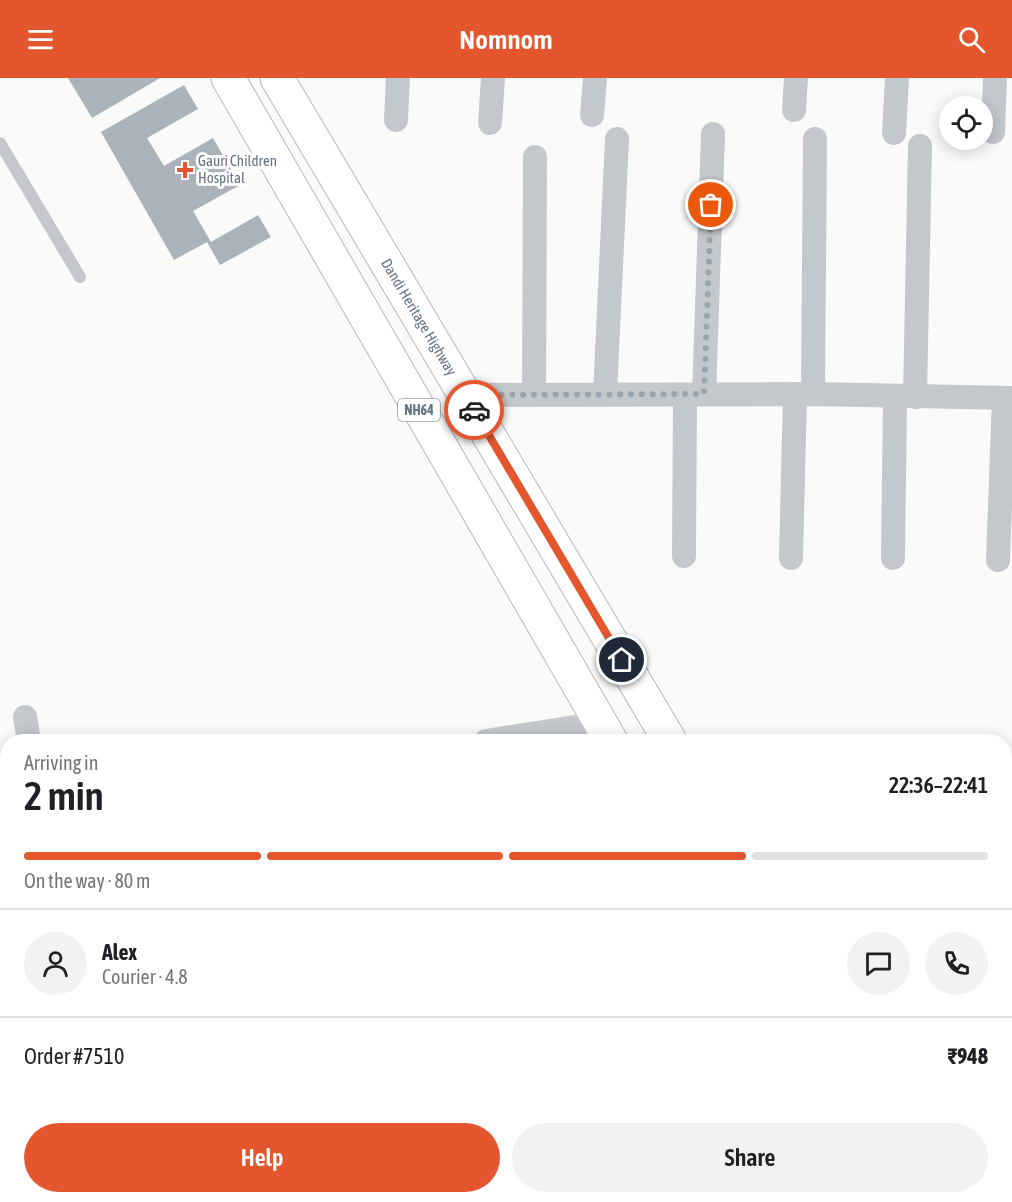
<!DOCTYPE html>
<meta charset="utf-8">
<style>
body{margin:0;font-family:"Asap Condensed",sans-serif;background:#f2f2f2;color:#202124;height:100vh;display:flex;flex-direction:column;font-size:22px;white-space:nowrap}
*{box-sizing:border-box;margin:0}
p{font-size:20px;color:#757577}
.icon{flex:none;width:33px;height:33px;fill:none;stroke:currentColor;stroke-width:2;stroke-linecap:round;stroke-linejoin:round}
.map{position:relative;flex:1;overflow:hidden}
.drawer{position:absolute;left:0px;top:656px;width:1012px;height:470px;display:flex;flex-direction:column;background:#fff;border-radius:24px 24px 0 0;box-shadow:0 3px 15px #0003}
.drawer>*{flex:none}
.fabs{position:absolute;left:939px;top:18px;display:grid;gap:12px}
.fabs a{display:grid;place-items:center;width:54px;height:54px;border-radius:50%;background:#fff;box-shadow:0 3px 15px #0003;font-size:30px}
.pin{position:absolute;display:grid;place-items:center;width:51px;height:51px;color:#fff;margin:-26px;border:3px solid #fff;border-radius:50%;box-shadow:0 2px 6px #0007}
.courier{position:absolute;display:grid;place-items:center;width:60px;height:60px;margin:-30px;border:4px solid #e4572e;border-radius:50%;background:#fff;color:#222;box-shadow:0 2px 8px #0007}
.headline em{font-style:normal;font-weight:600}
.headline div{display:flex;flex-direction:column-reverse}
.headline{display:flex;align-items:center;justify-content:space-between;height:102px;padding:0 24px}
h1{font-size:39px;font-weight:600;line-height:45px}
.bar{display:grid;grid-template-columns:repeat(4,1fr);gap:9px 6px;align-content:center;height:72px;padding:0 24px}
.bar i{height:8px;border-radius:4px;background:#e0e0e0}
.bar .current{background:#e4572e}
.bar p{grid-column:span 4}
.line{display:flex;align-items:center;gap:15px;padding:0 24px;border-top:2px solid #e0e0e0}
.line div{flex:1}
.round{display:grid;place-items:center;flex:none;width:63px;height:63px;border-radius:32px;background:#f2f2f2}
.cta{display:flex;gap:12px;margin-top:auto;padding:12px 24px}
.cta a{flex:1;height:69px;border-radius:36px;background:#e4572e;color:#fff;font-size:24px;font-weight:600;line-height:69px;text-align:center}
.cta a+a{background:#f2f2f2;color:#202124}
header{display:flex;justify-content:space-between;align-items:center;height:78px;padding:0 24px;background:#e4572e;color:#fff;font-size:27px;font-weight:600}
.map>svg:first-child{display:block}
.building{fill:#aab3b9}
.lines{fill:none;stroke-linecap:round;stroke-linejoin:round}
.primary-casing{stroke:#b5babe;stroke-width:35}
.service{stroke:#c3c8cc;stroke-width:12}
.minor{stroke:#c3c8cc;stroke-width:24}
.primary{stroke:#fff;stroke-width:33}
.done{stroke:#99a4ac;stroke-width:6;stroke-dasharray:0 10.8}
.route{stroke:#e4572e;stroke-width:8}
.poi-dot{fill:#e4572e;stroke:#fff;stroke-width:2}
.labels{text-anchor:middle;stroke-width:6;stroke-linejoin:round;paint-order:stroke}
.shield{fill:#fff;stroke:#939fa8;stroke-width:1.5}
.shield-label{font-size:14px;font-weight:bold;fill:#657683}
.poi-label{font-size:15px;fill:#657683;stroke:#fff;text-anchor:start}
.street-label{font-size:15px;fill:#657683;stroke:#fff}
</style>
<header><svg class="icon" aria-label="menu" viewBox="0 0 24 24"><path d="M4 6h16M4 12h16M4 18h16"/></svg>Nomnom<svg class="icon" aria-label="search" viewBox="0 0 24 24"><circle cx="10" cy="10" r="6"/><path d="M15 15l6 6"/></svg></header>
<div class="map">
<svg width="1012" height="1124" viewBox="0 0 1012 1124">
<rect width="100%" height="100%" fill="#fafaf8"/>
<!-- building -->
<g class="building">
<polygon points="68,0 160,0 92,40"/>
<polygon points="184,7 198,31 147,60 164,88 213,60 240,107 193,133 211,164 258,137 271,159 220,187 207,164 174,182 101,54"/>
</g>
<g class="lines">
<defs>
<g id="primary">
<polyline points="228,0 611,663"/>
<path id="s1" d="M277,0L670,663"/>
<polyline points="894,1118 899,1124"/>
<polyline points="955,1118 959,1124"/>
</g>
</defs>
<!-- primary casing -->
<use href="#primary" class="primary-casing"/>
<!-- service -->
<g class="service">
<polyline points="0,65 80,199"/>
<polyline points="0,1080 8,1080"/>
<polyline points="400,1118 401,1124"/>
<polyline points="514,1118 514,1124"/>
</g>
<!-- minor -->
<g class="minor">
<polyline points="794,32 796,0"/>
<polyline points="592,37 595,0"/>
<polyline points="396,42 398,0"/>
<polyline points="490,45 493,0"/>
<polyline points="993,54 995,0"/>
<polyline points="894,55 897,0"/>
<polyline points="534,316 535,79"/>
<polyline points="605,316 617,61"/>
<polyline points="704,316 713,56"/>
<polyline points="813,316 815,61"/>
<polyline points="465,317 813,316 1012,320"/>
<polyline points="915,319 920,68"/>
<polyline points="684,478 685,317"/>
<polyline points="791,480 795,316"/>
<polyline points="893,480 895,319"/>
<polyline points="998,482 1004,320"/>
<polyline points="25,639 29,663"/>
<polyline points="486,663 600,645"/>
<polyline points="1005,720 1012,721"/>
<polyline points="1005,814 1012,814"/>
<polyline points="1005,911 1012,911"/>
<polyline points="1005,979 1012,979"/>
<polyline points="581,1118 582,1124"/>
<polyline points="702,1118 703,1124"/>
</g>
<!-- primary -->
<use href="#primary" class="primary"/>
</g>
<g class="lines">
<!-- done -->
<polyline class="done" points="474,332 465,317 704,316 711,127"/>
<!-- route -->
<polyline class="route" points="474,332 622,582"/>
</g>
<!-- markers -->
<path class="poi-dot" d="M182 83h6v6h6v6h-6v6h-6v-6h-6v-6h6z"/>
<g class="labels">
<!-- shield labels -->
<rect class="shield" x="398" y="321" width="42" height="22" rx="4.5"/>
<g class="shield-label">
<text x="419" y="337">NH64</text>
</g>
<!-- poi labels -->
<g class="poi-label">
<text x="198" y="88">Gauri Children<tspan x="198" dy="17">Hospital</tspan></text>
</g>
<!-- street labels -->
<g class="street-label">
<text dy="5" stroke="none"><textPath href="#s1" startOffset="278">Dandi Heritage Highway</textPath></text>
</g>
</g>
</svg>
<div class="fabs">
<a><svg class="icon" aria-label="locate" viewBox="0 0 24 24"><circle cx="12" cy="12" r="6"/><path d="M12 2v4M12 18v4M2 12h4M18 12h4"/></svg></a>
</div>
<div class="pin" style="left:711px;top:127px;background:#ea580c"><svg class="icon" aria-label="bag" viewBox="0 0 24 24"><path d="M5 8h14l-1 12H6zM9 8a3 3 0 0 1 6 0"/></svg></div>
<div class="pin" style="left:622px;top:582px;background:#1f2937"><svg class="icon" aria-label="home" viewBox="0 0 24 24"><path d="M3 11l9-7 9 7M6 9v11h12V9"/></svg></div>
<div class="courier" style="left:474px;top:332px"><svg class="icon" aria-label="car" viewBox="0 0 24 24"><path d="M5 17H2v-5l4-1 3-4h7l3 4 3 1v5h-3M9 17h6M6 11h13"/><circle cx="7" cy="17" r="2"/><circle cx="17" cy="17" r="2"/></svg></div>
<section class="drawer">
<div class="headline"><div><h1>2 min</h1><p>Arriving in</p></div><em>22:36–22:41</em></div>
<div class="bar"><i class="current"></i><i class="current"></i><i class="current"></i><i></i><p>On the way · 80 m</p></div>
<div class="line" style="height:108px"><a class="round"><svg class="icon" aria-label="person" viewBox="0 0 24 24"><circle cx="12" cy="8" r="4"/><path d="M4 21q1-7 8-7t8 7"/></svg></a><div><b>Alex</b><p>Courier · 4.8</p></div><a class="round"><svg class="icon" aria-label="chat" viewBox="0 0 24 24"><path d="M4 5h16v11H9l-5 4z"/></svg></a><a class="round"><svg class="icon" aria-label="phone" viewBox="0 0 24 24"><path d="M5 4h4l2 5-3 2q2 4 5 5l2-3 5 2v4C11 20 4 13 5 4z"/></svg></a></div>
<div class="line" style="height:78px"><div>Order #7510</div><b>₹948</b></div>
<div class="cta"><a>Help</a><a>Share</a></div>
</section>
</div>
